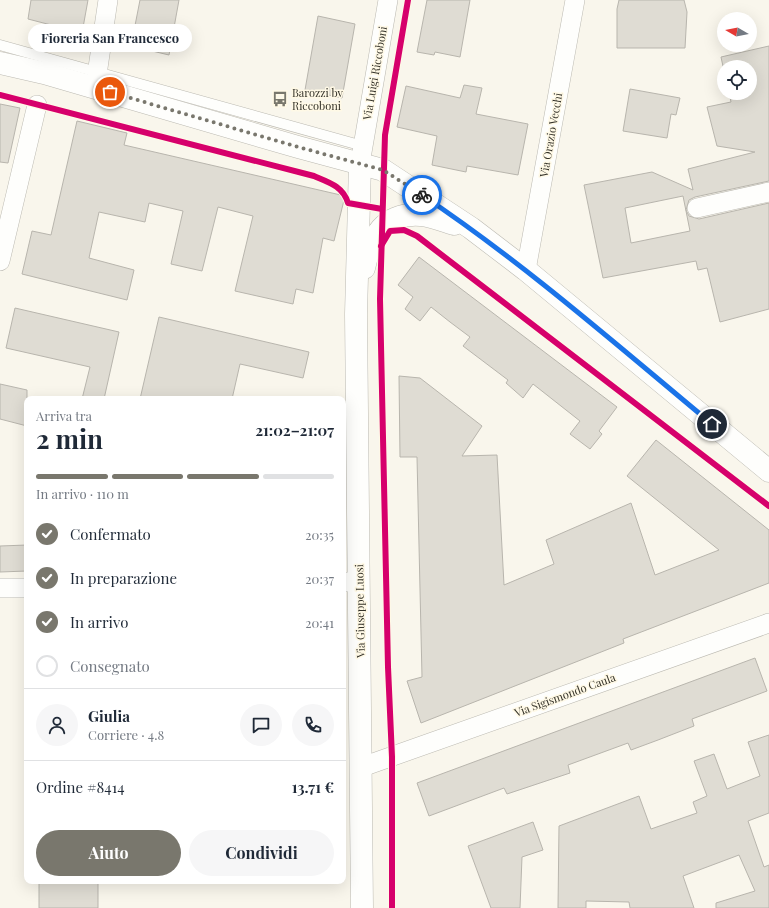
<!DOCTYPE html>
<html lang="it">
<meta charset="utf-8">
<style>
body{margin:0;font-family:"Playfair Display",serif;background:#f6f6f7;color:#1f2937;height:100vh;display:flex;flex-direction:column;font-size:15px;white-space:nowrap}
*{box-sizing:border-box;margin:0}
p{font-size:13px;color:#747a83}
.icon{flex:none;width:22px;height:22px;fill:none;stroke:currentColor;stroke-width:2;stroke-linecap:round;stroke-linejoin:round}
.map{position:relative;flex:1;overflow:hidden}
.drawer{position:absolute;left:24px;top:396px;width:322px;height:488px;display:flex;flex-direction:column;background:#fff;border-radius:8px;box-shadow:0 4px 16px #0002}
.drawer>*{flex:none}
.needle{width:26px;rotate:279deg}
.controls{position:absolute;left:717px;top:12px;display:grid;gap:8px}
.controls a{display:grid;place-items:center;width:40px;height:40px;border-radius:50%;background:#fff;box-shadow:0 4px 16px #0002;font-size:20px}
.pin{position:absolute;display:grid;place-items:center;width:34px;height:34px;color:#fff;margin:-17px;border:2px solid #fff;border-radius:50%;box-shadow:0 1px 4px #0007}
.courier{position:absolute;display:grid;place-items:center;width:40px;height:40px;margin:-20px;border:3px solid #1a73e8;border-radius:50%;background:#fff;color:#222;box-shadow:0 1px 5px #0007}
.bubble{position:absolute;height:28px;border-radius:14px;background:#fff;box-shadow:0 4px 16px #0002;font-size:13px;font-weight:700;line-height:28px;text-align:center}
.head em{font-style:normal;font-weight:700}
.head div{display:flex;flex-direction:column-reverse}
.head{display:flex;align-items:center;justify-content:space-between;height:68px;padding:0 12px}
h1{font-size:26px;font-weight:700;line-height:30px}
.bar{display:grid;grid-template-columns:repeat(4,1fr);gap:6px 4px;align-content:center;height:48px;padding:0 12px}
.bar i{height:5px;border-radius:3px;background:#e0e1e3}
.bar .active{background:#79776d}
.bar p{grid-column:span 4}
.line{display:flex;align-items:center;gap:10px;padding:0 12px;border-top:1px solid #e0e1e3}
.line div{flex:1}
.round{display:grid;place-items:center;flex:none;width:42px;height:42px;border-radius:21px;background:#f6f6f7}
ol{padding:0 12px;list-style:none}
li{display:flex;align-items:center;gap:12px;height:44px}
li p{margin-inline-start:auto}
li .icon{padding:4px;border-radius:50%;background:#79776d;color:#fff;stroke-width:4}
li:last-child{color:#747a83}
li i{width:22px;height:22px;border:2px solid #e0e1e3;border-radius:50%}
.button{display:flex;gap:8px;margin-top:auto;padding:8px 12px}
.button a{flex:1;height:46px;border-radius:24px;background:#79776d;color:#fff;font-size:16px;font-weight:700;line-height:46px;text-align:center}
.button a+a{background:#f6f6f7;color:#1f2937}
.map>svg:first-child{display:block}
.building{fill:#dfdcd3;stroke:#b8b5ad;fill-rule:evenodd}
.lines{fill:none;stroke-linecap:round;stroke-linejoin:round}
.lane-casing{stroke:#bbb9b1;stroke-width:11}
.street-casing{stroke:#bbb9b1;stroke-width:20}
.secondary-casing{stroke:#bbb9b1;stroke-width:23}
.path{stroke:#dddcd9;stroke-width:2.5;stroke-dasharray:4 2;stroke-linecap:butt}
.lane{stroke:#fefefc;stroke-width:10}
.street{stroke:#fefefc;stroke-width:19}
.secondary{stroke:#fefefc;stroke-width:22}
.cycleway-casing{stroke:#fff9e6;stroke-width:8}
.cycleway{stroke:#d6006c;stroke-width:6}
.done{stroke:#79776d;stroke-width:4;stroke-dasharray:0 7.2}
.route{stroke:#1a73e8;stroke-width:5}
.labels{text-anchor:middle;stroke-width:3;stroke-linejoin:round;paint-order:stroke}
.street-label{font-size:11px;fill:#343229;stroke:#fff9e6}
.poi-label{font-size:11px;fill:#343229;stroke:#fff9e6;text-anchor:start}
</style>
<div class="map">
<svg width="769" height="908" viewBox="0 0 769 908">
<rect width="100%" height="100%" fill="#f9f6ec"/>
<!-- building -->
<g class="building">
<polygon points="31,0 88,0 82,33 28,19"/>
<polygon points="140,0 179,0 169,55 131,46"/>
<polygon points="427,0 470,0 460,57 435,52 434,55 417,52"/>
<polygon points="619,0 684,0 687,12 685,48 617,48 617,9"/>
<polygon points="318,16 355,24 342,98 305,90"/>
<path d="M769,46V181L695,197L689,200L686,210L689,216L699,219L769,203V309L720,322L707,268L698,270L696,261L603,278L584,185L652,172L693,190L688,169L755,152L717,146L707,107L731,102L729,93H750V67H724V71L721,57ZM683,196L690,231L631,243L625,208Z"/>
<polygon points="464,85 482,88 476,114 528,124 518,175 467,166 466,172 432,165 437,136 397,127 406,86 460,98"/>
<polygon points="630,89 680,98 676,115 671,114 667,138 623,131"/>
<polygon points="0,104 20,108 8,163 0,162"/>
<polygon points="77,121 127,133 124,145 345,196 334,241 323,238 313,293 296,289 293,304 235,291 253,216 218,207 202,271 171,264 183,211 149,203 145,222 99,212 89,258 134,270 127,300 22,274 32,231 51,235"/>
<polygon points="419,257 617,407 599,431 602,434 590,449 570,434 580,421 533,384 523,398 506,383 508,380 463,346 470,337 450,322 431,307 420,321 405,309 413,297 398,285"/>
<polygon points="15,308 119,332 104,399 82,399 90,367 6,348"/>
<polygon points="159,317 309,352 303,378 240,364 232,399 140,399"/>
<polygon points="399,376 420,378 482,426 462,456 497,455 504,585 554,564 546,540 631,503 655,575 719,550 627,476 656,440 769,530 769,583 623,639 624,643 421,723 407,681 422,677 417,457 400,457"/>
<polygon points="0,384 27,390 27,426 0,419"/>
<polygon points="27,545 27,571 0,572 0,546"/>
<polygon points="755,658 767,691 692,719 694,726 658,740 631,750 628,743 568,765 570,773 507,794 504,788 429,816 417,783"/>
<polygon points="769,735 769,813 748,821 764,867 769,865 769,908 716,908 716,903 755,891 739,855 683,876 694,908 630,908 629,902 586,901 586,908 558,908 559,826 639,796 651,829 697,813 693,802 707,796 694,761 714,754 727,789 760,776 748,742"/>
<polygon points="533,822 543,850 522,857 520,908 491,908 468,846"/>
<rect x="39" y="881" width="59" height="27"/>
</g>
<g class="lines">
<defs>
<polyline id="lane" points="0,45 363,146"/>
<g id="street">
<polyline points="95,88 108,0"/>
<polyline points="360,164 388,0"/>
<polyline points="697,208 769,192"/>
<polyline points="0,261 37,105"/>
<polyline points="526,270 575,0"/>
<polyline points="343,582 359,582"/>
<polyline points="0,588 27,588"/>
<polyline points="362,767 769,623"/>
</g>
<g id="secondary">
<polyline points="0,63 44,73 298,147 383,170 471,228 526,270 769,471"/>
<polyline points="360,164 356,314 362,908"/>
<path d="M364,268C371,237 384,212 421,215C432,216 444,221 454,224"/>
</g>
</defs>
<!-- lane casing -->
<use href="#lane" class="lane-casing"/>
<!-- street casing -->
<use href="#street" class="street-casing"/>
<!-- secondary casing -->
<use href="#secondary" class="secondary-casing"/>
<!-- path -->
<g class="path">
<polyline points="381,323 391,734"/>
<polyline points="392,908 392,779"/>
</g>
<!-- lane -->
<use href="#lane" class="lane"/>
<!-- street -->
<use href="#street" class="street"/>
<!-- secondary -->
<use href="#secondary" class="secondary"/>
<defs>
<g id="cycleway">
<path d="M0,95L314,176C328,182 343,186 348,203L382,209"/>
<polyline points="381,246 390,231 404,230 417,236 769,506"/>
<polyline points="392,908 392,757 388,667 380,299 385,135 408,0"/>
</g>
</defs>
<!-- cycleway casing -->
<use href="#cycleway" class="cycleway-casing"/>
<!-- cycleway -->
<use href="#cycleway" class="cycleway"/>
</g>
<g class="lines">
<!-- done -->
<polyline class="done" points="110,92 298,147 383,170 422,195"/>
<!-- route -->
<path class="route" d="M422,195C525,264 618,346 712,424"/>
</g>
<!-- icons -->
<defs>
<symbol id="bus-bare" viewBox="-9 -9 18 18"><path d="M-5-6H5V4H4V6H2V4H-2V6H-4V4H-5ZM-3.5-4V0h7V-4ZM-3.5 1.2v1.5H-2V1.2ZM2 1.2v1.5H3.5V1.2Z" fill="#79776d" stroke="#fff9e6" stroke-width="2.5" paint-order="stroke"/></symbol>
</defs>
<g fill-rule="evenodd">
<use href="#bus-bare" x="269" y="88" width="22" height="22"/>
</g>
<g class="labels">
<!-- street labels -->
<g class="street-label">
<text transform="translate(375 73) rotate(-80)" y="4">Via Luigi Riccoboni</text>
<text transform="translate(551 135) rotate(-80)" y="4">Via Orazio Vecchi</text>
<text transform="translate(360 611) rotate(-91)" y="4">Via Giuseppe Luosi</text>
<text transform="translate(565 695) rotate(-20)" y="4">Via Sigismondo Caula</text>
</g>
<!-- poi labels -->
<g class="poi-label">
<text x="292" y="97">Barozzi bv<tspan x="292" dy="13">Riccoboni</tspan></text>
</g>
</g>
</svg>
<div class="controls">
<a><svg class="needle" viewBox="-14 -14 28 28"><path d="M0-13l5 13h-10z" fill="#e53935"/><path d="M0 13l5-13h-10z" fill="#747a83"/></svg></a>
<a><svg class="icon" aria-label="locate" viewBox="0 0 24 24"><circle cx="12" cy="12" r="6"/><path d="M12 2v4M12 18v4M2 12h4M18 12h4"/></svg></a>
</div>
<div class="pin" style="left:110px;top:92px;background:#ea580c"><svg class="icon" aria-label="bag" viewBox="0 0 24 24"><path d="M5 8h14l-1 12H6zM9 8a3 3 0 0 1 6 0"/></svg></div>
<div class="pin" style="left:712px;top:424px;background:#1f2937"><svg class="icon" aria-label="home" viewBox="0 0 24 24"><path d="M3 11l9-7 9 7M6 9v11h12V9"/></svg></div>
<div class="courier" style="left:422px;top:195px"><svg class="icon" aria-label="bike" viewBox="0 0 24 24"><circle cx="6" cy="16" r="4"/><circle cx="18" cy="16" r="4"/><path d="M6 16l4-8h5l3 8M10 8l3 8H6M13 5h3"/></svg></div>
<div class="bubble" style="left:28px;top:24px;width:164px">Fioreria San Francesco</div>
<section class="drawer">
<div class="head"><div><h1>2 min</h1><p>Arriva tra</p></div><em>21:02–21:07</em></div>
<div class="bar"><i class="active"></i><i class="active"></i><i class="active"></i><i></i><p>In arrivo · 110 m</p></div>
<ol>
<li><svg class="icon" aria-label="check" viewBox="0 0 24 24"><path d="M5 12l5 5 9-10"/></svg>Confermato<p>20:35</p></li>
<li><svg class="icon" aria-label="check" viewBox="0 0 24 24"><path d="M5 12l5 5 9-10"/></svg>In preparazione<p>20:37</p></li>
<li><svg class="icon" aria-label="check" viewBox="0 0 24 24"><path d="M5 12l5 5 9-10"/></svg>In arrivo<p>20:41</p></li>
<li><i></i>Consegnato</li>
</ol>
<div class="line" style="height:72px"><a class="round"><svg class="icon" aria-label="person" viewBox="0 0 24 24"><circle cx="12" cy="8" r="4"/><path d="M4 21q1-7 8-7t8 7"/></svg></a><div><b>Giulia</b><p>Corriere · 4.8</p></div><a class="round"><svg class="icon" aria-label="chat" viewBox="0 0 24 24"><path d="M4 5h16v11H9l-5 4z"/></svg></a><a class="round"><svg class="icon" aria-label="phone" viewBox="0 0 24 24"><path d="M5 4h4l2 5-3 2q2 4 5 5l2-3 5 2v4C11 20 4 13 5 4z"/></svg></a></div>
<div class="line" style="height:52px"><div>Ordine #8414</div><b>13.71 €</b></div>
<div class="button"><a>Aiuto</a><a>Condividi</a></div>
</section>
</div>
